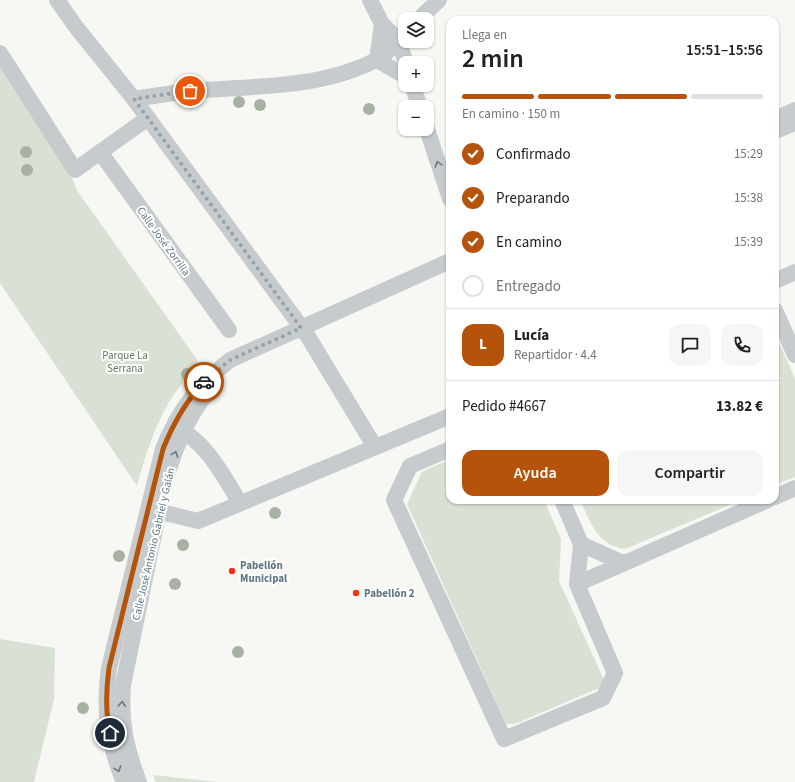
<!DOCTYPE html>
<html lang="es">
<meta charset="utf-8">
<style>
body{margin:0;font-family:"Source Sans 3",sans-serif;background:#f6f6f6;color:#202124;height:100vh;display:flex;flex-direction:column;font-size:15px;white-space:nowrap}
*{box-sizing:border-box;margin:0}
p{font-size:13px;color:#757577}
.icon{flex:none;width:22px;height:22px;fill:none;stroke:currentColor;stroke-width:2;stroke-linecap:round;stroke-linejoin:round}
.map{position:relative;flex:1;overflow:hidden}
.side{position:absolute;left:446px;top:16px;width:333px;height:488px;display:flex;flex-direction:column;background:#fff;border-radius:12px;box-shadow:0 1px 3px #0004}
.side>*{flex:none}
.controls{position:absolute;left:398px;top:12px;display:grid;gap:8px}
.controls a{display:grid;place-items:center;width:36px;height:36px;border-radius:8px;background:#fff;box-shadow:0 1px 3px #0004;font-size:20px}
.pin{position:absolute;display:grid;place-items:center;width:34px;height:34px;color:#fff;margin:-17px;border:2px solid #fff;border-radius:50%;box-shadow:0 1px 4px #0007}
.courier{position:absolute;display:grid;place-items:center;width:40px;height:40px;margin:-20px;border:3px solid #b45309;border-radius:50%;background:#fff;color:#222;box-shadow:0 1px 5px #0007}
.headline em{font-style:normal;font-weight:600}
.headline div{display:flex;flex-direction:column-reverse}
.headline{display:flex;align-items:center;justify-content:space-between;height:68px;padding:0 16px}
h1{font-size:26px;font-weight:600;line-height:30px}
.bar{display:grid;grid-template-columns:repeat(4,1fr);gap:6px 4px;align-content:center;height:48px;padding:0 16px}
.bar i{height:5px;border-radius:3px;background:#e0e0e0}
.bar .active{background:#b45309}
.bar p{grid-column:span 4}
.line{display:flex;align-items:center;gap:10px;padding:0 16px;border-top:1px solid #e0e0e0}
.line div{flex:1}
.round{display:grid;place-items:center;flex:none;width:42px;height:42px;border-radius:12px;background:#f6f6f6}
ol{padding:0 16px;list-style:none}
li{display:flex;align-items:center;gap:12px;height:44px}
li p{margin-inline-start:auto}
li .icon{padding:4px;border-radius:50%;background:#b45309;color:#fff;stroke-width:4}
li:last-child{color:#757577}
li i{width:22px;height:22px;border:2px solid #e0e0e0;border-radius:50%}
.primary-button{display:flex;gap:8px;margin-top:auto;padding:8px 16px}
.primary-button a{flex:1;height:46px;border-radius:12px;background:#b45309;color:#fff;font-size:16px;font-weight:600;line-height:46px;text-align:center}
.primary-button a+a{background:#f6f6f6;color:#202124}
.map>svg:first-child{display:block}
.green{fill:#d9e0d4}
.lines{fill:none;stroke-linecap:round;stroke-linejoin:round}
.minor{stroke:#c6cbce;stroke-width:16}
.tree{fill:#a7b2a2}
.oneway{stroke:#647a86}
.done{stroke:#94a3aa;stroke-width:4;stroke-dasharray:0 7.2}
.route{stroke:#b45309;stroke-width:5}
.poi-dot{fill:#f43117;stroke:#fff;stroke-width:1.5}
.labels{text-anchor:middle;stroke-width:4;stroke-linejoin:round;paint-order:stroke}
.street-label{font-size:11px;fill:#5f7682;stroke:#fff}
.park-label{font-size:11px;fill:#66795f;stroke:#fff}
.poi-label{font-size:11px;font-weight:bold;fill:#5f7682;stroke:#fff;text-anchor:start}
</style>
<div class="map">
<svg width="795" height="782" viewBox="0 0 795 782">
<rect width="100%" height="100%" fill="#f7f7f3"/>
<!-- green -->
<g class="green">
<path d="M0,68L74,182L76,189L198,361C190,376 178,387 169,402C154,428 145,456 137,486L0,283Z"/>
<polygon points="775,333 795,379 795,477 775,485"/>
<polygon points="450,459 450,500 544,500 561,539 559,581 604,680 599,688 515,724 506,724 407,504 422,472"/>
<path d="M580,500H741L625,549C597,545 591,523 580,500Z"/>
<polygon points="0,639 55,648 54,699 34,782 0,782"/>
<polygon points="153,775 218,782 156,782"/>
</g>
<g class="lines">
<!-- minor -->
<g class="minor">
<polyline points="57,0 76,27 134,99 307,335 375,447"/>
<polyline points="370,0 382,24 398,40 406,63"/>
<polyline points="419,19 439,0"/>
<polyline points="382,24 377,60 405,76"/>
<polyline points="0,53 75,170 148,118"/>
<polyline points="412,85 420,107"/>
<path d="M134,99C153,96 172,93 191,91C252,86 320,89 376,60C388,53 396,43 405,33"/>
<polyline points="775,119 795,110"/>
<polyline points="427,129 450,199"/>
<polyline points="775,131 795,123"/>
<polyline points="100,152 229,330"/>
<polyline points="775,281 795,272"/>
<polyline points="775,310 795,355"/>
<path d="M176,427C206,442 223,475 240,503"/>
<polyline points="450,449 410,466 394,500 504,739 603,698 615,673 577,584 581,544 562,500"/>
<path d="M164,487C171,457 188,414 209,391"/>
<polyline points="775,497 795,488"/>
<polyline points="149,509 198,521 450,416"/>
<polyline points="581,544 623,563"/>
<polyline points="577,584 768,500"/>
<path d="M124,782C108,745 103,707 109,668L163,449C178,411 198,385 230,360L450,261"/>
<path d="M139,782C126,748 120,721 123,685L159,510"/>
</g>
</g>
<!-- trees -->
<g class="tree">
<circle cx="239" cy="102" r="6"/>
<circle cx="260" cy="105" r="6"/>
<circle cx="369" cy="109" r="6"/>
<circle cx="26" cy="152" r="6"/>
<circle cx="27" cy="170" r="6"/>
<circle cx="187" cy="374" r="6"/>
<circle cx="275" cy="513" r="6"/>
<circle cx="183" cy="545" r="6"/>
<circle cx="119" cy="556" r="6"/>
<circle cx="175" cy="584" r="6"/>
<circle cx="238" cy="652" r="6"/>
<circle cx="83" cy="708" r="6"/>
</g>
<!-- one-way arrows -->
<defs><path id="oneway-chevron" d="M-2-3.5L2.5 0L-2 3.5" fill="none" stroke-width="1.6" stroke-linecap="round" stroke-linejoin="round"/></defs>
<g class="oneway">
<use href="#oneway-chevron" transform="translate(438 164) rotate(-108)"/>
<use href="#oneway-chevron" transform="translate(175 454) rotate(-69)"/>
<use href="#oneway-chevron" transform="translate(122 704) rotate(-87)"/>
<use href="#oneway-chevron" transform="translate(118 769) rotate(70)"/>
</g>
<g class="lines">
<!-- done -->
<polyline class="done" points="190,91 134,99 301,328 230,360 204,382"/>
<!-- route -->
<path class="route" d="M110,733C105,711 106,690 109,668L163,449C173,424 185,402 204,382"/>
</g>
<!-- markers -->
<g class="poi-dot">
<circle cx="232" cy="571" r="4"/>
<circle cx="356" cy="593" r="4"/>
</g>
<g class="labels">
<!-- street labels -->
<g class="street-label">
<text transform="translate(164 241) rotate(54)" y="4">Calle José Zorrilla</text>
<text transform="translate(153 544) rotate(-77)" y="4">Calle José Antonio Gabriel y Galán</text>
</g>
<!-- park labels -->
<g class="park-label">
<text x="125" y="359">Parque La<tspan x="125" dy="13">Serrana</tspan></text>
</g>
<!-- poi labels -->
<g class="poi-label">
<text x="240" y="569">Pabellón<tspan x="240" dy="13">Municipal</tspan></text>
<text x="364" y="597">Pabellón 2</text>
</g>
</g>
</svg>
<div class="controls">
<a><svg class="icon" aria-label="layers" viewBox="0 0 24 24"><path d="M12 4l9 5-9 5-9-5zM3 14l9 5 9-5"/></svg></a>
<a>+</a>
<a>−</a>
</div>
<div class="pin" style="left:190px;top:91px;background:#ea580c"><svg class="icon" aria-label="bag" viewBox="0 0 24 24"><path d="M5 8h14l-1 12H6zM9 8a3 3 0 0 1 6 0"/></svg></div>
<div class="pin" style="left:110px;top:733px;background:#1f2937"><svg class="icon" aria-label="home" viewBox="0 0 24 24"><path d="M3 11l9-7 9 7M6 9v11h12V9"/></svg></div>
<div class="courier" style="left:204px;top:382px"><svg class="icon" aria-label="car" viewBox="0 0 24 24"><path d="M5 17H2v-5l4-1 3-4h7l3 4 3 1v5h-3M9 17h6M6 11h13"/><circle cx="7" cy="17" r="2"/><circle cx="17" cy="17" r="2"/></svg></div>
<section class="side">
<div class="headline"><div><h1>2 min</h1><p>Llega en</p></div><em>15:51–15:56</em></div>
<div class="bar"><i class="active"></i><i class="active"></i><i class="active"></i><i></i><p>En camino · 150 m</p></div>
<ol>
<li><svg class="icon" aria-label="check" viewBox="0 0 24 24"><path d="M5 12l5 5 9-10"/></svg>Confirmado<p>15:29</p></li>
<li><svg class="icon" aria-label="check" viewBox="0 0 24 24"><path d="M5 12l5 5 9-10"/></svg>Preparando<p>15:38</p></li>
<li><svg class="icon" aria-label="check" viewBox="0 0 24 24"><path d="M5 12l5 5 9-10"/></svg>En camino<p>15:39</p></li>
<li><i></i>Entregado</li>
</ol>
<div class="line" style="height:72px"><b class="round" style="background:#b45309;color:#fff">L</b><div><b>Lucía</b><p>Repartidor · 4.4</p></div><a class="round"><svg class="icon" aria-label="chat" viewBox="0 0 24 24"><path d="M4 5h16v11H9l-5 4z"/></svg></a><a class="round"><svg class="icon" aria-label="phone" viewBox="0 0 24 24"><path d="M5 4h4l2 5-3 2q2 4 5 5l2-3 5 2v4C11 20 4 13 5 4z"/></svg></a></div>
<div class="line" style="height:52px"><div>Pedido #4667</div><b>13.82 €</b></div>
<div class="primary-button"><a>Ayuda</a><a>Compartir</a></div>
</section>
</div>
